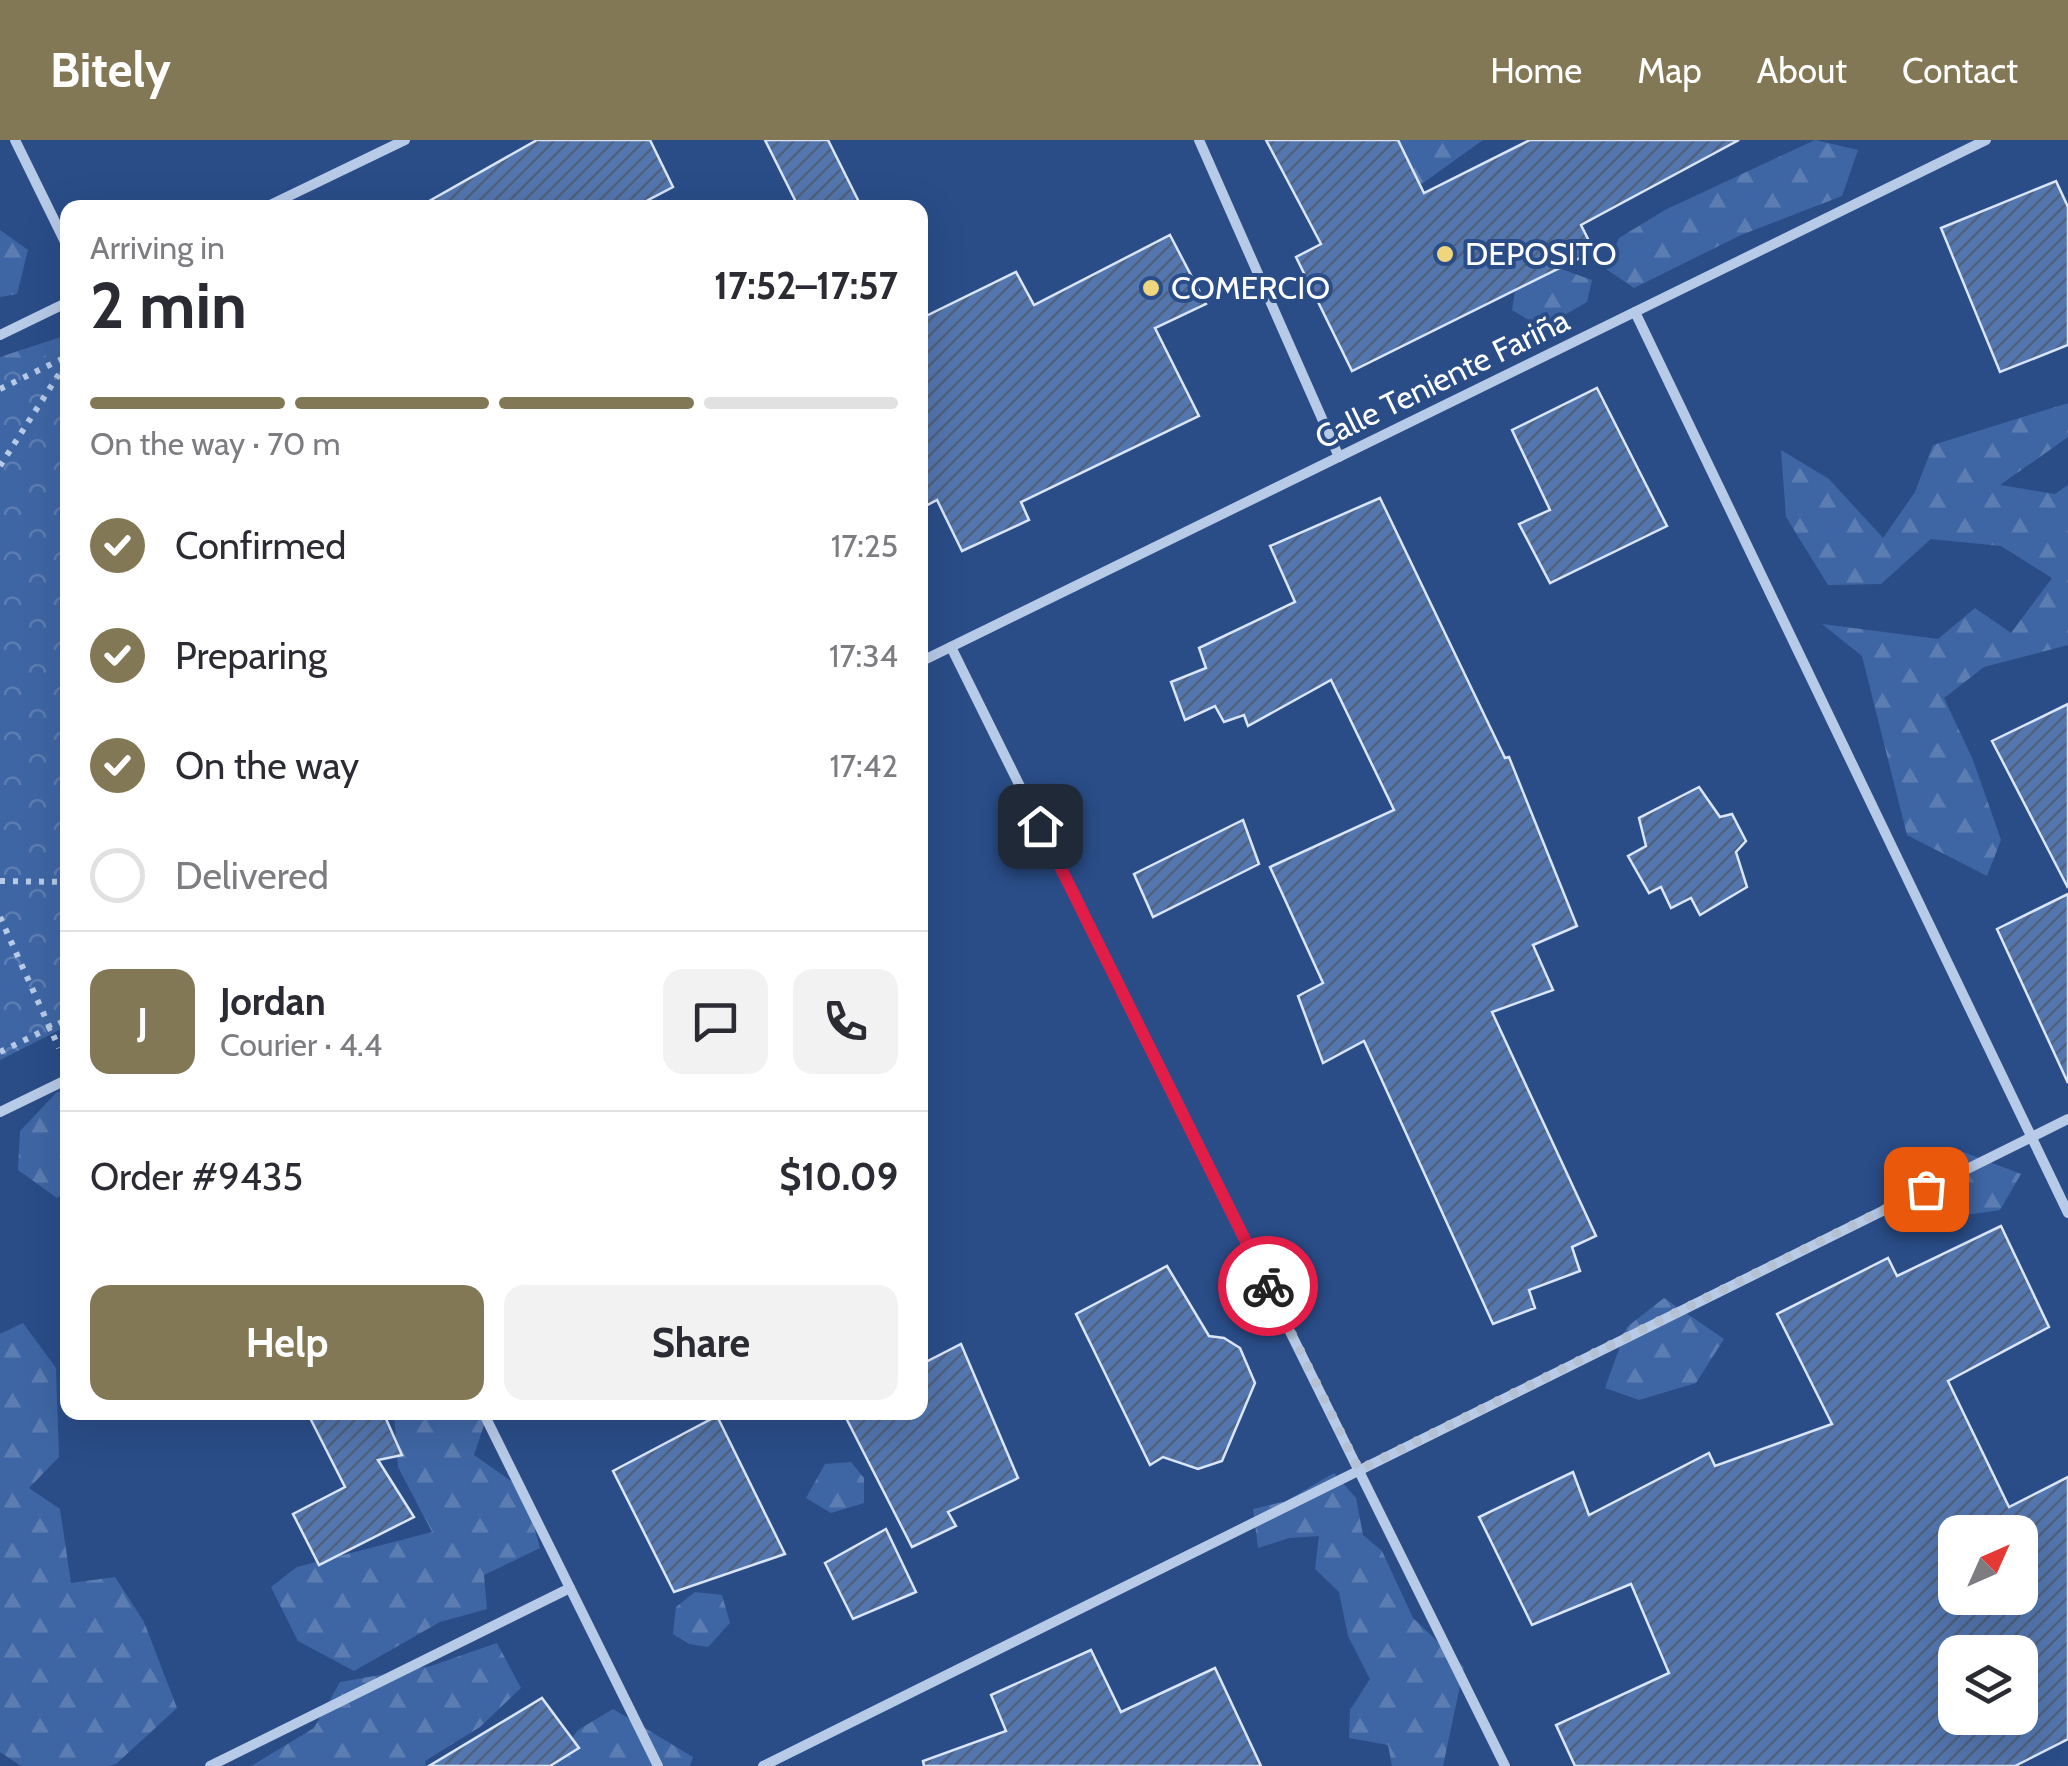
<!DOCTYPE html>
<meta charset="utf-8">
<style>
body{margin:0;font-family:Cabin,sans-serif;background:#f2f2f3;color:#2b2b33;height:100vh;display:flex;flex-direction:column;font-size:38px;white-space:nowrap}
*{box-sizing:border-box;margin:0}
p{font-size:32px;color:#7c7c81}
.icon{flex:none;width:55px;height:55px;fill:none;stroke:currentColor;stroke-width:2;stroke-linecap:round;stroke-linejoin:round}
.map{position:relative;flex:1;overflow:hidden}
.side{position:absolute;left:60px;top:60px;width:868px;height:1220px;display:flex;flex-direction:column;background:#fff;border-radius:20px;box-shadow:0 10px 40px #0002}
.side>*{flex:none}
.needle{width:65px;rotate:45deg}
.tools{position:absolute;left:1938px;top:1375px;display:grid;gap:20px}
.tools a{display:grid;place-items:center;width:100px;height:100px;border-radius:20px;background:#fff;box-shadow:0 10px 40px #0002;font-size:50px}
.pin{position:absolute;display:grid;place-items:center;width:85px;height:85px;color:#fff;margin:-42px;border-radius:20px;box-shadow:0 5px 15px #0006}
.courier{position:absolute;display:grid;place-items:center;width:100px;height:100px;margin:-50px;border:8px solid #e11d48;border-radius:50%;background:#fff;color:#222;box-shadow:0 2px 12px #0007}
.head em{font-style:normal;font-weight:800}
.head div{display:flex;flex-direction:column-reverse}
.head{display:flex;align-items:center;justify-content:space-between;height:170px;padding:0 30px}
h1{font-size:65px;font-weight:800;line-height:75px}
.bar{display:grid;grid-template-columns:repeat(4,1fr);gap:15px 10px;align-content:center;height:120px;padding:0 30px}
.bar i{height:12px;border-radius:8px;background:#e1e1e2}
.bar .active{background:#837855}
.bar p{grid-column:span 4}
.line{display:flex;align-items:center;gap:25px;padding:0 30px;border-top:2px solid #e1e1e2}
.line div{flex:1}
.round{display:grid;place-items:center;flex:none;width:105px;height:105px;border-radius:20px;background:#f2f2f3}
ol{padding:0 30px;list-style:none}
li{display:flex;align-items:center;gap:30px;height:110px}
li p{margin-inline-start:auto}
li .icon{padding:10px;border-radius:50%;background:#837855;color:#fff;stroke-width:4}
li:last-child{color:#7c7c81}
li i{width:55px;height:55px;border:5px solid #e1e1e2;border-radius:50%}
.button{display:flex;gap:20px;margin-top:auto;padding:20px 30px}
.button a{flex:1;height:115px;border-radius:20px;background:#837855;color:#fff;font-size:40px;font-weight:800;line-height:115px;text-align:center}
.button a+a{background:#f2f2f3;color:#2b2b33}
header{display:flex;align-items:center;gap:60px;box-sizing:border-box;height:140px;padding:0 50px;background:#837855;color:#fff}
header strong{font-size:48px}
nav{display:flex;gap:55px;margin-inline-start:auto;font-size:35px}
.map>svg:first-child{display:block}
.forest{fill:url(#forest-firs)}
.park{fill:url(#park-crowns)}
.building{fill:url(#building-hatch);stroke:#dae5f7;stroke-width:2.5;fill-rule:evenodd}
.lines{fill:none;stroke-linecap:round;stroke-linejoin:round}
.path{stroke:#b7cae8;stroke-width:6;stroke-dasharray:5 8;stroke-linecap:butt}
.minor{stroke:#b7cae8;stroke-width:10}
.done{stroke:#b4c1d5;stroke-width:10;stroke-dasharray:0 18}
.route{stroke:#e11d48;stroke-width:12}
.poi-dot{fill:#efd67e;stroke:#2a4d88;stroke-width:4}
.labels{text-anchor:middle;stroke-width:8;stroke-linejoin:round;paint-order:stroke}
.poi-label{font-size:32px;fill:#fff;stroke:#2a4d88;text-anchor:start}
.street-label{font-size:32px;fill:#fff;stroke:#2a4d88}
</style>
<header>
<strong>Bitely</strong>
<nav><a>Home</a><a>Map</a><a>About</a><a>Contact</a></nav>
</header>
<div class="map">
<svg width="2068" height="1626" viewBox="0 0 2068 1626">
<defs>
<pattern id="forest-firs" width="22" height="20" patternUnits="userSpaceOnUse" patternTransform="scale(2.5)"><rect width="22" height="20" fill="#3f66a4"/><path d="M5 1l3.5 6h-7zM16 11l3.5 6h-7z" fill="#5c7db2"/></pattern>
<pattern id="park-crowns" width="20" height="18" patternUnits="userSpaceOnUse" patternTransform="scale(2.5)"><rect width="20" height="18" fill="#3f66a4"/><path d="M2 6a3 3 0 1 1 6 0M12 15a3 3 0 1 1 6 0" fill="none" stroke="#5c7db2"/></pattern>
<pattern id="building-hatch" width="6" height="6" patternUnits="userSpaceOnUse" patternTransform="scale(2.5)"><rect width="6" height="6" fill="#5376af"/><path d="M-1 1l2-2M0 6l6-6M5 7l2-2" fill="none" stroke="#50617e"/></pattern>
</defs>
<rect width="100%" height="100%" fill="#2a4d88"/>
<!-- forest -->
<g class="forest">
<polygon points="1389,0 1483,0 1409,53"/>
<polygon points="1815,0 1858,10 1842,56 1741,95 1634,148 1606,129 1619,98 1665,70"/>
<polygon points="0,90 28,110 17,154 0,157"/>
<polygon points="1550,125 1592,140 1587,162 1542,188 1512,170 1517,139"/>
<polygon points="67,195 67,291 0,283 0,217"/>
<polygon points="2068,263 2068,297 2000,345 2055,354 2068,345 2068,505 1984,527 1944,558 1973,620 2001,700 1987,736 1907,695 1862,516 1822,484 1938,499 1975,468 2011,493 2052,438 2001,406 1931,399 1881,444 1828,445 1786,377 1781,310 1829,339 1883,398 1915,352 1933,305"/>
<polygon points="67,951 67,1051 57,1058 18,1030 20,991 57,952"/>
<polygon points="1958,1010 2021,1034 2000,1070 1946,1078 1939,1034"/>
<polygon points="1664,1158 1724,1199 1696,1243 1639,1260 1605,1248 1627,1187"/>
<polygon points="23,1183 56,1228 59,1317 29,1348 60,1369 71,1443 115,1437 144,1482 177,1568 116,1624 108,1626 21,1626 0,1612 0,1194"/>
<polygon points="484,1272 487,1276 474,1315 524,1350 540,1408 484,1435 487,1469 440,1482 354,1531 298,1501 271,1447 297,1427 432,1392 398,1327 394,1273"/>
<polygon points="851,1322 864,1338 864,1363 831,1373 806,1358 825,1324"/>
<polygon points="1334,1333 1356,1358 1363,1395 1382,1411 1413,1478 1464,1527 1443,1626 1392,1626 1388,1605 1349,1598 1350,1570 1370,1539 1348,1496 1339,1452 1315,1429 1319,1396 1289,1398 1258,1408 1253,1369 1286,1361"/>
<polygon points="695,1452 722,1455 730,1483 708,1507 689,1504 673,1494 676,1467"/>
<polygon points="497,1503 521,1548 480,1587 425,1621 426,1626 251,1626 314,1588 340,1542 431,1526"/>
<polygon points="613,1569 693,1617 690,1626 551,1626 578,1590"/>
</g>
<!-- park -->
<polygon class="park" points="67,205 67,886 0,920 0,237"/>
<!-- building -->
<g class="building">
<polygon points="537,0 650,0 673,47 633,68 417,68"/>
<polygon points="765,0 828,0 862,68 799,68"/>
<polygon points="1266,0 1398,0 1424,53 1530,0 1739,0 1581,85 1594,111 1352,231 1296,117 1321,104"/>
<polygon points="2056,41 2068,67 2068,205 2000,232 1941,88"/>
<polygon points="1170,95 1206,164 1155,188 1199,276 1021,362 1029,380 962,411 937,360 920,369 920,179 1016,132 1034,165"/>
<polygon points="1597,248 1667,386 1550,443 1519,384 1550,370 1512,290"/>
<polygon points="1380,358 1505,618 1509,617 1577,786 1533,805 1553,850 1492,872 1596,1096 1572,1107 1580,1131 1529,1150 1535,1168 1493,1184 1364,901 1323,923 1298,856 1323,843 1270,727 1394,670 1331,540 1248,586 1244,575 1224,582 1215,566 1185,580 1171,542 1206,528 1199,508 1295,462 1270,406"/>
<polygon points="2068,564 2068,748 1992,601"/>
<polygon points="1699,647 1720,677 1732,674 1746,701 1736,712 1747,747 1700,775 1691,758 1671,768 1661,747 1649,753 1628,716 1646,706 1639,678"/>
<polygon points="1243,680 1259,724 1153,777 1134,734"/>
<polygon points="2068,754 2068,943 1997,789"/>
<path d="M2001,1086L2049,1187L1948,1241L2009,1367L2068,1337V1599L2015,1626H1575L1556,1585L1669,1533L1631,1444L1532,1485L1479,1377L1573,1332L1589,1375L1709,1313L1715,1326L1832,1284L1777,1174L1888,1118L1897,1136ZM1955,1392H2020V1458H1955ZM1955,1512H2020V1578H1955Z"/>
<polygon points="1167,1126 1209,1196 1224,1198 1240,1208 1255,1243 1222,1321 1198,1329 1163,1317 1150,1325 1076,1174"/>
<polygon points="961,1204 1018,1338 948,1372 956,1386 912,1407 843,1272 920,1272 920,1225"/>
<polygon points="307,1272 383,1272 402,1315 378,1320 414,1377 319,1425 293,1374 345,1347"/>
<polygon points="717,1276 785,1414 674,1452 613,1331"/>
<polygon points="886,1389 916,1452 853,1479 825,1423"/>
<polygon points="1091,1510 1121,1572 1215,1528 1261,1626 924,1626 923,1621 1006,1591 991,1555"/>
<polygon points="542,1558 579,1608 550,1626 429,1626"/>
</g>
<g class="lines">
<!-- path -->
<g class="path">
<polyline points="0,249 68,216"/>
<polyline points="0,326 68,220"/>
<polyline points="0,741 68,742"/>
<polyline points="0,777 59,908"/>
<polyline points="0,912 68,879"/>
</g>
<!-- minor -->
<g class="minor">
<polyline points="15,0 68,108"/>
<polyline points="1199,0 1339,317"/>
<polyline points="264,68 405,0"/>
<polyline points="1635,172 2068,1073"/>
<polyline points="0,195 68,162"/>
<polyline points="951,507 1505,1626"/>
<polyline points="920,522 1986,0"/>
<polyline points="0,972 68,939"/>
<polyline points="483,1272 658,1626"/>
<polyline points="210,1626 570,1448"/>
<polyline points="763,1626 2068,979"/>
</g>
</g>
<g class="lines">
<!-- done -->
<polyline class="done" points="1268,1146 1359,1330 1926,1049"/>
<!-- route -->
<polyline class="route" points="1040,686 1268,1146"/>
</g>
<!-- markers -->
<g class="poi-dot">
<circle cx="1445" cy="114" r="10"/>
<circle cx="1151" cy="148" r="10"/>
</g>
<g class="labels">
<!-- poi labels -->
<g class="poi-label">
<text x="1465" y="125">DEPOSITO</text>
<text x="1171" y="159">COMERCIO</text>
</g>
<!-- street labels -->
<g class="street-label">
<text transform="translate(1442 239) rotate(-26)" y="11">Calle Teniente Fariña</text>
</g>
</g>
</svg>
<div class="tools">
<a><svg class="needle" viewBox="-14 -14 28 28"><path d="M0-13l5 13h-10z" fill="#e53935"/><path d="M0 13l5-13h-10z" fill="#7c7c81"/></svg></a>
<a><svg class="icon" aria-label="layers" viewBox="0 0 24 24"><path d="M12 4l9 5-9 5-9-5zM3 14l9 5 9-5"/></svg></a>
</div>
<div class="pin" style="left:1926px;top:1049px;background:#ea580c"><svg class="icon" aria-label="bag" viewBox="0 0 24 24"><path d="M5 8h14l-1 12H6zM9 8a3 3 0 0 1 6 0"/></svg></div>
<div class="pin" style="left:1040px;top:686px;background:#1f2937"><svg class="icon" aria-label="home" viewBox="0 0 24 24"><path d="M3 11l9-7 9 7M6 9v11h12V9"/></svg></div>
<div class="courier" style="left:1268px;top:1146px"><svg class="icon" aria-label="bike" viewBox="0 0 24 24"><circle cx="6" cy="16" r="4"/><circle cx="18" cy="16" r="4"/><path d="M6 16l4-8h5l3 8M10 8l3 8H6M13 5h3"/></svg></div>
<section class="side">
<div class="head"><div><h1>2 min</h1><p>Arriving in</p></div><em>17:52–17:57</em></div>
<div class="bar"><i class="active"></i><i class="active"></i><i class="active"></i><i></i><p>On the way · 70 m</p></div>
<ol>
<li><svg class="icon" aria-label="check" viewBox="0 0 24 24"><path d="M5 12l5 5 9-10"/></svg>Confirmed<p>17:25</p></li>
<li><svg class="icon" aria-label="check" viewBox="0 0 24 24"><path d="M5 12l5 5 9-10"/></svg>Preparing<p>17:34</p></li>
<li><svg class="icon" aria-label="check" viewBox="0 0 24 24"><path d="M5 12l5 5 9-10"/></svg>On the way<p>17:42</p></li>
<li><i></i>Delivered</li>
</ol>
<div class="line" style="height:180px"><b class="round" style="background:#837855;color:#fff">J</b><div><b>Jordan</b><p>Courier · 4.4</p></div><a class="round"><svg class="icon" aria-label="chat" viewBox="0 0 24 24"><path d="M4 5h16v11H9l-5 4z"/></svg></a><a class="round"><svg class="icon" aria-label="phone" viewBox="0 0 24 24"><path d="M5 4h4l2 5-3 2q2 4 5 5l2-3 5 2v4C11 20 4 13 5 4z"/></svg></a></div>
<div class="line" style="height:130px"><div>Order #9435</div><b>$10.09</b></div>
<div class="button"><a>Help</a><a>Share</a></div>
</section>
</div>
